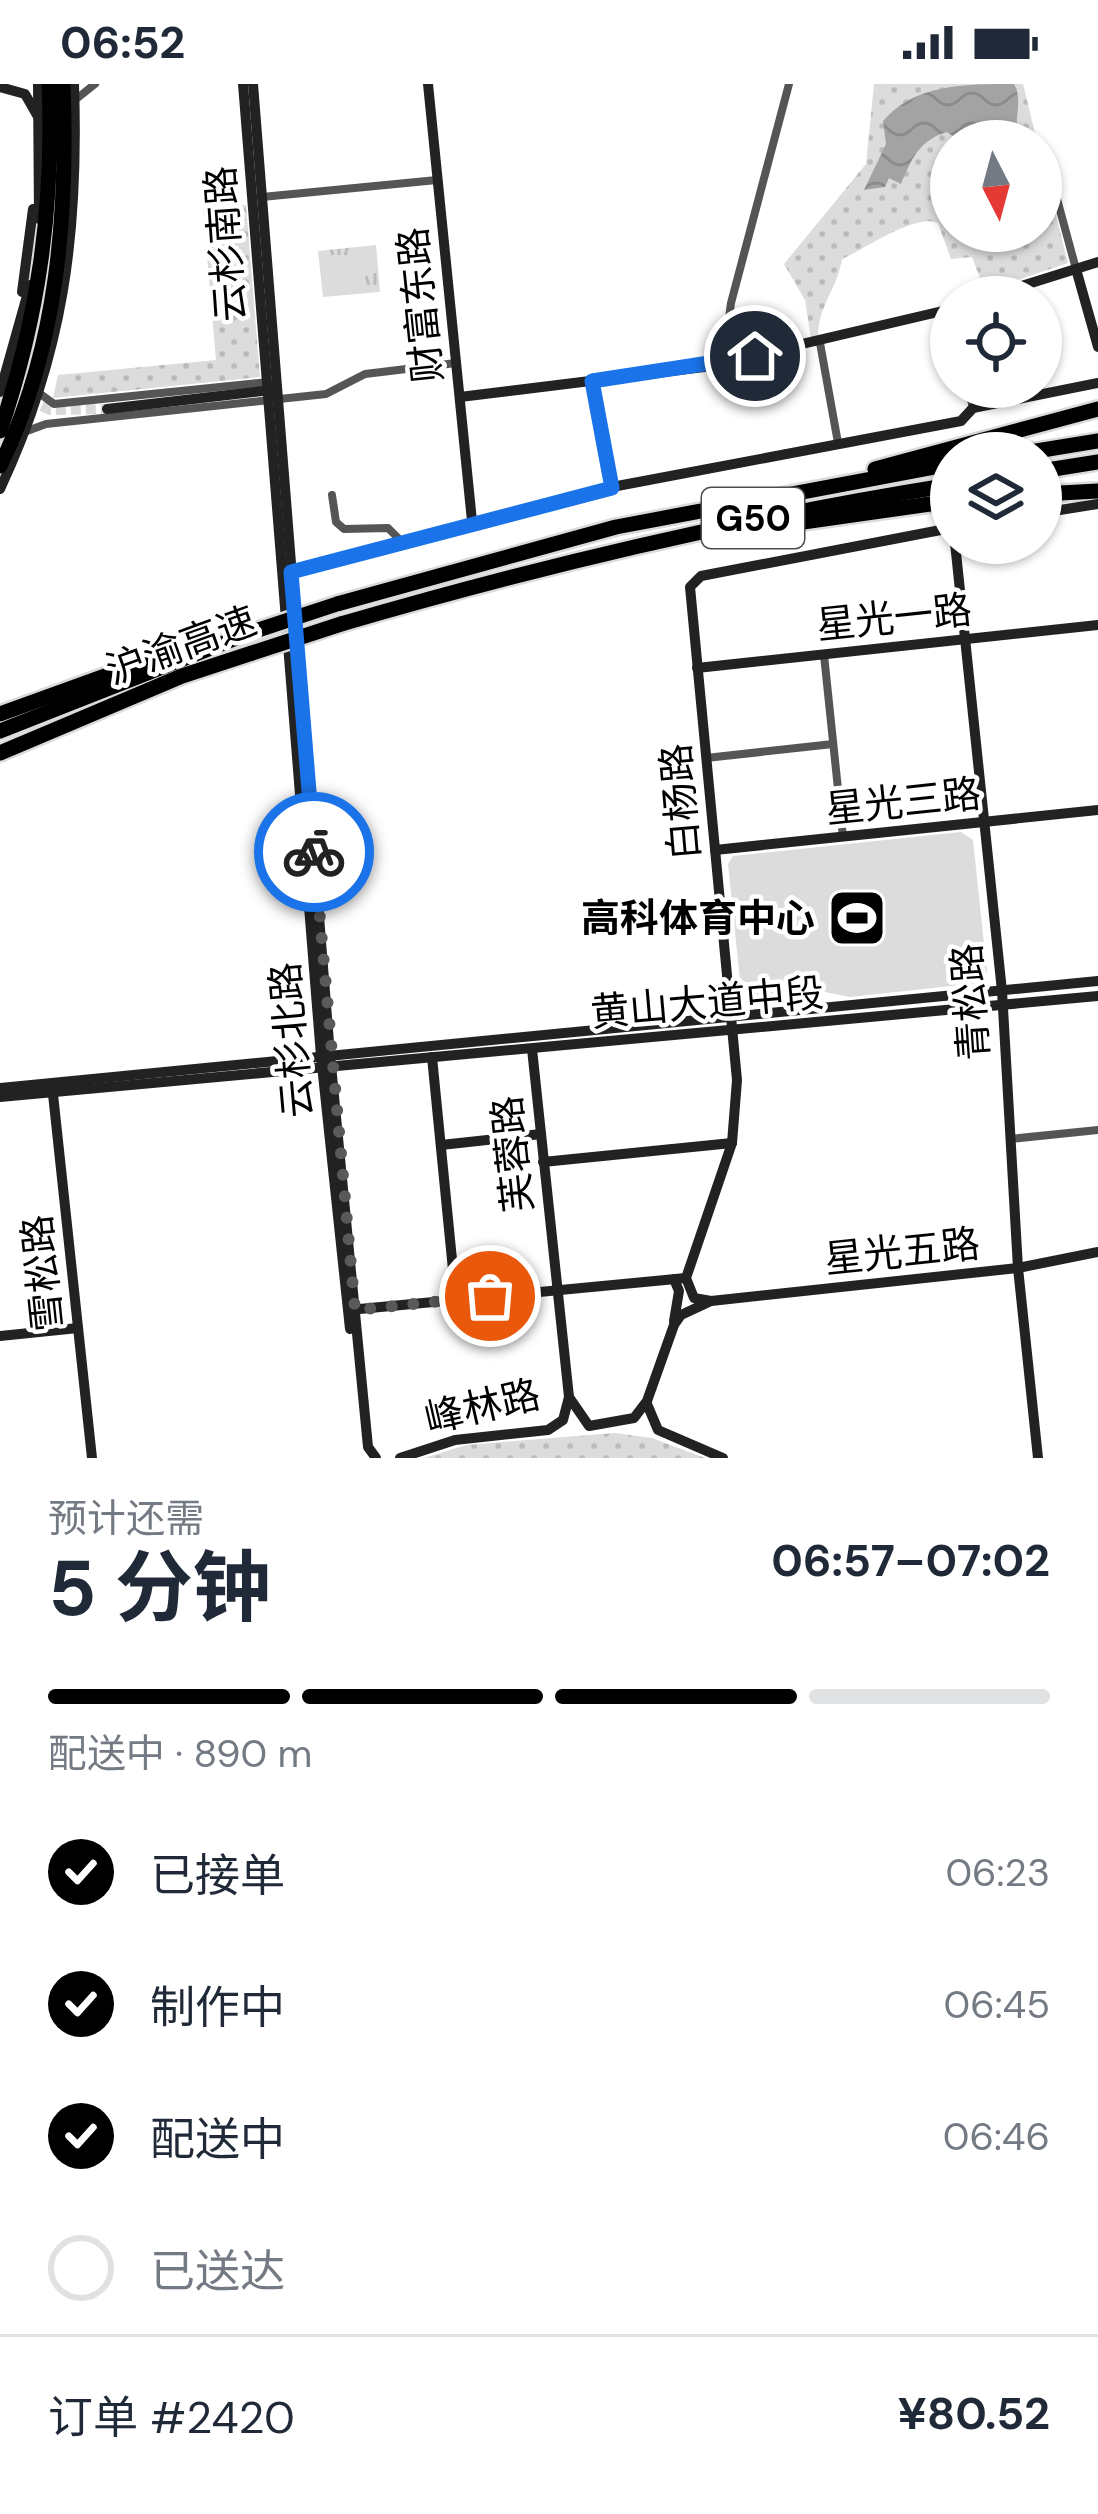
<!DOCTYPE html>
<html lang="zh">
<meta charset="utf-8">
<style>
body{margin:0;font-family:"DM Sans","Noto Sans SC",sans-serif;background:#f2f2f3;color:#1f2937;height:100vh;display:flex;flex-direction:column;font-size:45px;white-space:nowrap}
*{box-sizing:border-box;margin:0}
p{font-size:39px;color:#747a83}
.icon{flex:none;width:66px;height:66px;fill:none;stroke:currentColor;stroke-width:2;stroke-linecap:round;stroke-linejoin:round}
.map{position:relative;height:1374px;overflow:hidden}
.panel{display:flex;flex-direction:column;background:#fff;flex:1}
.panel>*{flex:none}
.needle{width:78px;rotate:174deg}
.fabs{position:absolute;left:930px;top:36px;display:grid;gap:24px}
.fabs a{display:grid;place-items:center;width:132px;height:132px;border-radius:50%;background:#fff;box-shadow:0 3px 9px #0004;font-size:60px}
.pin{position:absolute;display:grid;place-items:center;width:102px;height:102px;color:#fff;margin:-51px;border:6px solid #fff;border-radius:50%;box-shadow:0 3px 12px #0007}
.courier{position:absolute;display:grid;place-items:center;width:120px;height:120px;margin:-60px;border:9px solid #1a73e8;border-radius:50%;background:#fff;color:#222;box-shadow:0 3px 15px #0007}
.overview em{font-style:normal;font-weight:700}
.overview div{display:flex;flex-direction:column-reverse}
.overview{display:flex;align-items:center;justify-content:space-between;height:204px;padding:0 48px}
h1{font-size:78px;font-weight:700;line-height:90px}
.bar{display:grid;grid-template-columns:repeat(4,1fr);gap:18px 12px;align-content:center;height:144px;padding:0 48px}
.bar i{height:15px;border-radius:9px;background:#e0e1e3}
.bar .current{background:#000}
.bar p{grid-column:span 4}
.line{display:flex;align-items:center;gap:30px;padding:0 48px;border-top:3px solid #e0e1e3}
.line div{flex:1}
ol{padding:0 48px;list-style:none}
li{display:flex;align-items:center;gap:36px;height:132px}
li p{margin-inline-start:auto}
li .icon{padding:12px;border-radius:50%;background:#000;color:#fff;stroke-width:4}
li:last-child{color:#747a83}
li i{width:66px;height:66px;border:6px solid #e0e1e3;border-radius:50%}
.status{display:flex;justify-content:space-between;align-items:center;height:84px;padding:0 60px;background:#fff;direction:ltr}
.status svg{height:33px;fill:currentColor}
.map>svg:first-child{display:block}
.grass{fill:url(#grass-tufts)}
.park{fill:url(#park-dots)}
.pitch{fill:#dcdcdc}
.water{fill:url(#water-waves)}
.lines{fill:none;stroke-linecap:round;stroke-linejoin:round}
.secondary-tunnel{stroke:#d9d9d9;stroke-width:10;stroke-dasharray:10 5;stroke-linecap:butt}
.highway-casing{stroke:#dbdbdb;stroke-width:20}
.street{stroke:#555;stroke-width:8}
.secondary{stroke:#222;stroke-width:10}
.highway{stroke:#000;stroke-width:15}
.highway-bridge-casing{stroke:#dbdbdb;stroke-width:20;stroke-linecap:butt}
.highway-bridge{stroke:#000;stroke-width:15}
.done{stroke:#595959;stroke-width:12;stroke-dasharray:0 21.6}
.route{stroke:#1a73e8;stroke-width:15}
.labels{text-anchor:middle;stroke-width:9;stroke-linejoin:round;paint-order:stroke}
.shield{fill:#fff;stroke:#4c4c4c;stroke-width:3}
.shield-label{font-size:36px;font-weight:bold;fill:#000}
.street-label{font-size:39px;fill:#000;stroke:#fff}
.poi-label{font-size:39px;font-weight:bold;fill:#000;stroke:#fff;text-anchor:end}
</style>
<div class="status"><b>06:52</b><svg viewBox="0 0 49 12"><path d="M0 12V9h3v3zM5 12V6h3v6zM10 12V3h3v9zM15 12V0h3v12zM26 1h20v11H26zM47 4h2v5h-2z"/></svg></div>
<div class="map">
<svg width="1098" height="1374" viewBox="0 0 1098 1374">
<defs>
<pattern id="grass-tufts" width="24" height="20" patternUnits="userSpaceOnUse" patternTransform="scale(3)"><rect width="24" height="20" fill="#dcdcdc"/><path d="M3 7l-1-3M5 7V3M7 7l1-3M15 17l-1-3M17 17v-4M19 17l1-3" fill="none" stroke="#bbb"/></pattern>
<pattern id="park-dots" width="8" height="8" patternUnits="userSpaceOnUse" patternTransform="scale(3)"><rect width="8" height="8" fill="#dcdcdc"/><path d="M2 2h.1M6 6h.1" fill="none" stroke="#bbb" stroke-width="1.8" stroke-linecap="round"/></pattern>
<pattern id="water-waves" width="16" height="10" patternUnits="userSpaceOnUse" patternTransform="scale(3)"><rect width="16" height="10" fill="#a3a3a3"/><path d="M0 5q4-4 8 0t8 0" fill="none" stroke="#8b8b8b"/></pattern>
</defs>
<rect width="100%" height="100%" fill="#fff"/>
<!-- grass -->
<polygon class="grass" points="376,161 380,208 323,213 318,167"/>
<!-- park -->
<g class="park">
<path d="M874,0H1023L1037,57H951V147H1041V72L1068,179L985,207L972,173L951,175L938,139C916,129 868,163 842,175C837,206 818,221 818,254L811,255L805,216L784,180L866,80Z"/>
<polygon points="246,121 260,293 53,314 58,291 216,276 203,125"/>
<polygon points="615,1349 652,1354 705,1374 424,1374 466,1361"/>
</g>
<!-- pitch -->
<polygon class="pitch" points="961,748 973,756 987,888 979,899 850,913 820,907 750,914 741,906 728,780 733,772"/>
<!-- water -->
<path class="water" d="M1014,0C1024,18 1012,36 1019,56L1027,57H960L947,48C919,56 911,76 901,100L889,94L885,103L864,106L886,60L883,37C915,0 964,0 1014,0Z"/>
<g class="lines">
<!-- secondary-tunnel -->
<polyline class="secondary-tunnel" points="28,316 50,326 107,325"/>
<defs>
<g id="highway">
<path d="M0,347C39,232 54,121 49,0"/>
<polyline points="1024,369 1098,357"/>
<path d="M0,382C58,264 68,129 63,0"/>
<polyline points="875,385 1098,325"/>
<polyline points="1041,387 1098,378"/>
<polyline points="1041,410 1098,407"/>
<polyline points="719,450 951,417"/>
<polyline points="337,520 616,443 951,380"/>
<path d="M341,540C543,481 743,434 951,401"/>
<polyline points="0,630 149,576"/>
<polyline points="0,647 249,549"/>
<polyline points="0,669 182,592 252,569"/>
</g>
</defs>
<!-- highway casing -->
<use href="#highway" class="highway-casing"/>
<!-- street -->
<g class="street">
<polyline points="75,16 95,0"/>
<polyline points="1054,104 1076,185"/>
<polyline points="262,113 437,96"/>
<polyline points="820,259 838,359"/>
<polyline points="723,278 731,219 789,0"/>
<polyline points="593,297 612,403"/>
<polyline points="968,303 973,324"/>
<polyline points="39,309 54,320 268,298"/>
<polyline points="27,347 46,340 326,310 365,290 456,279"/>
<polyline points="332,411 336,438 344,445 388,444 401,457"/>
<polyline points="824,571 843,753"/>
<polyline points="706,674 833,660"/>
<polyline points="1010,1055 1098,1046"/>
</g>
<!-- secondary -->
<g class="secondary">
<polyline points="38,0 39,135"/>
<polyline points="243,0 321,972 350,1245"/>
<polyline points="253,0 330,971 368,1363 376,1374"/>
<polyline points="428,0 472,437"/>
<polyline points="0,3 25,10 37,31"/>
<polyline points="1076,185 1098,263"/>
<polyline points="22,208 33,125"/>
<polyline points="987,213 1098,178"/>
<polyline points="0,308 30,201"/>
<polyline points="460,313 704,283 951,225"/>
<polyline points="107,325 271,306"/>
<path d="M0,405C64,269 79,148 74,0"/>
<polyline points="1041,429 1098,420"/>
<polyline points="955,459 1002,907 1018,1184 1038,1374"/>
<polyline points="284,490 612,403 961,337 973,324 1098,299"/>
<polyline points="697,584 1098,541"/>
<polyline points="715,766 1098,726"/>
<polyline points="432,973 456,1216"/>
<polyline points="52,1001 92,1374"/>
<polyline points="0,1004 1098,897"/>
<polyline points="0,1013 1098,912"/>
<polyline points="441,1061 541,1050"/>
<polyline points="543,1078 732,1059"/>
<polyline points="674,1195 679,1207 674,1237"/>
<polyline points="711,1217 1018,1184 1098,1168"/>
<polyline points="349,1226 686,1194"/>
<polyline points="0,1252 78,1244"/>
<polyline points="569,1313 589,1342 634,1334 647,1317 674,1241 681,1231 711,1217 694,1214 686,1194 732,1059 737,996 690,503 701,492 951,444"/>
<polyline points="647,1320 658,1346 723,1374"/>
<polyline points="400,1374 455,1356 548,1346 563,1336 569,1313 532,965"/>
</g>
<!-- highway -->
<use href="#highway" class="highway"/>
<defs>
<g id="highway-bridge">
<polyline points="249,549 337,520"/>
<polyline points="252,569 341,540"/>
</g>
</defs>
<!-- highway-bridge casing -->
<use href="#highway-bridge" class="highway-bridge-casing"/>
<!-- highway-bridge -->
<use href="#highway-bridge" class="highway-bridge"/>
</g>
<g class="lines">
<!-- done -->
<polyline class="done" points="314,768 355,1226 490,1212"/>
<!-- route -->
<polyline class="route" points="314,768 291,488 612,404 592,297 755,272"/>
</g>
<!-- icons -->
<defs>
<symbol id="stadium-square" viewBox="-11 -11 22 22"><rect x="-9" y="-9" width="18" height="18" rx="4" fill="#000" stroke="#fff"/><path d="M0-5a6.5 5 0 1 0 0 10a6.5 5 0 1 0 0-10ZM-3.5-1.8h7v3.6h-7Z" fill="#fff"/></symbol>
</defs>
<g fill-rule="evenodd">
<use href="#stadium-square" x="824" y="801" width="66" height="66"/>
</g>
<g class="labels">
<!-- shield labels -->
<rect class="shield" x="702" y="404" width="102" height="60" rx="9"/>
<g class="shield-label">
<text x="753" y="447">G50</text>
</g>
<!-- street labels -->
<g class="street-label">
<text transform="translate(225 160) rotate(-94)" y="14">云杉南路</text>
<text transform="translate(420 221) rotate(-96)" y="14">财富东路</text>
<text transform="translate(894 533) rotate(-6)" y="14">星光一路</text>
<text transform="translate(181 561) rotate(-20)" y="14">沪渝高速</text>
<text transform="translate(903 717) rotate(-6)" y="14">星光三路</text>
<text transform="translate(680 718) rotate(-95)" y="14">白杨路</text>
<text transform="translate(707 918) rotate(-5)" y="14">黄山大道中段</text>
<text transform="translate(970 918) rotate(-94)" y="14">青松路</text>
<text transform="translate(291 956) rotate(-95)" y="14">云杉北路</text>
<text transform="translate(512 1070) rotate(-96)" y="14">芙蓉路</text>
<text transform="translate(902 1167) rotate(-6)" y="14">星光五路</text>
<text transform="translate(42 1189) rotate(-96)" y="14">雪松路</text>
<text transform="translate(482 1322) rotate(-13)" y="14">峰林路</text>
</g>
<!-- poi labels -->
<g class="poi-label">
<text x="815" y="848">高科体育中心</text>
</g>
</g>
</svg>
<div class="fabs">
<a><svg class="needle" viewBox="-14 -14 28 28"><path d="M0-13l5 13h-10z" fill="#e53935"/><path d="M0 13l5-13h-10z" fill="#747a83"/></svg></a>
<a><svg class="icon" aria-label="locate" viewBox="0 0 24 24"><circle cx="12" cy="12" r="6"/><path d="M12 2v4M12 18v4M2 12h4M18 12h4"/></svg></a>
<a><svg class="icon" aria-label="layers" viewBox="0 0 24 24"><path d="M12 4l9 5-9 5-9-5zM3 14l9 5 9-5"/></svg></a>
</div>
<div class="pin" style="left:490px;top:1212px;background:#ea580c"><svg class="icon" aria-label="bag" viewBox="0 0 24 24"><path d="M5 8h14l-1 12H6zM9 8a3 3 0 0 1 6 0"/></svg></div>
<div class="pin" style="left:755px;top:272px;background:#1f2937"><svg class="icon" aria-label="home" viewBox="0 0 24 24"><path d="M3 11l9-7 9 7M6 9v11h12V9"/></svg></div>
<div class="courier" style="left:314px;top:768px"><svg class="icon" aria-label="bike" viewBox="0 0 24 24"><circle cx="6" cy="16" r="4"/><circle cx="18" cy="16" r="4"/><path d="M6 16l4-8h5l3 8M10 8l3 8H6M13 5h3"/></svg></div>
</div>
<section class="panel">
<div class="overview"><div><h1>5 分钟</h1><p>预计还需</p></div><em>06:57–07:02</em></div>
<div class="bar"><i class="current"></i><i class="current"></i><i class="current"></i><i></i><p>配送中 · 890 m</p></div>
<ol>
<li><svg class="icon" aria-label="check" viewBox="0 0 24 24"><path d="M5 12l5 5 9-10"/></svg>已接单<p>06:23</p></li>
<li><svg class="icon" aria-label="check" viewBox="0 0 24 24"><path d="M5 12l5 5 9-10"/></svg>制作中<p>06:45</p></li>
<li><svg class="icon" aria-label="check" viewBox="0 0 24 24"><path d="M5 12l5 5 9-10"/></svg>配送中<p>06:46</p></li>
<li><i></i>已送达</li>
</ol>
<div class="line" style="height:156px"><div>订单 #2420</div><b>¥80.52</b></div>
</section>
